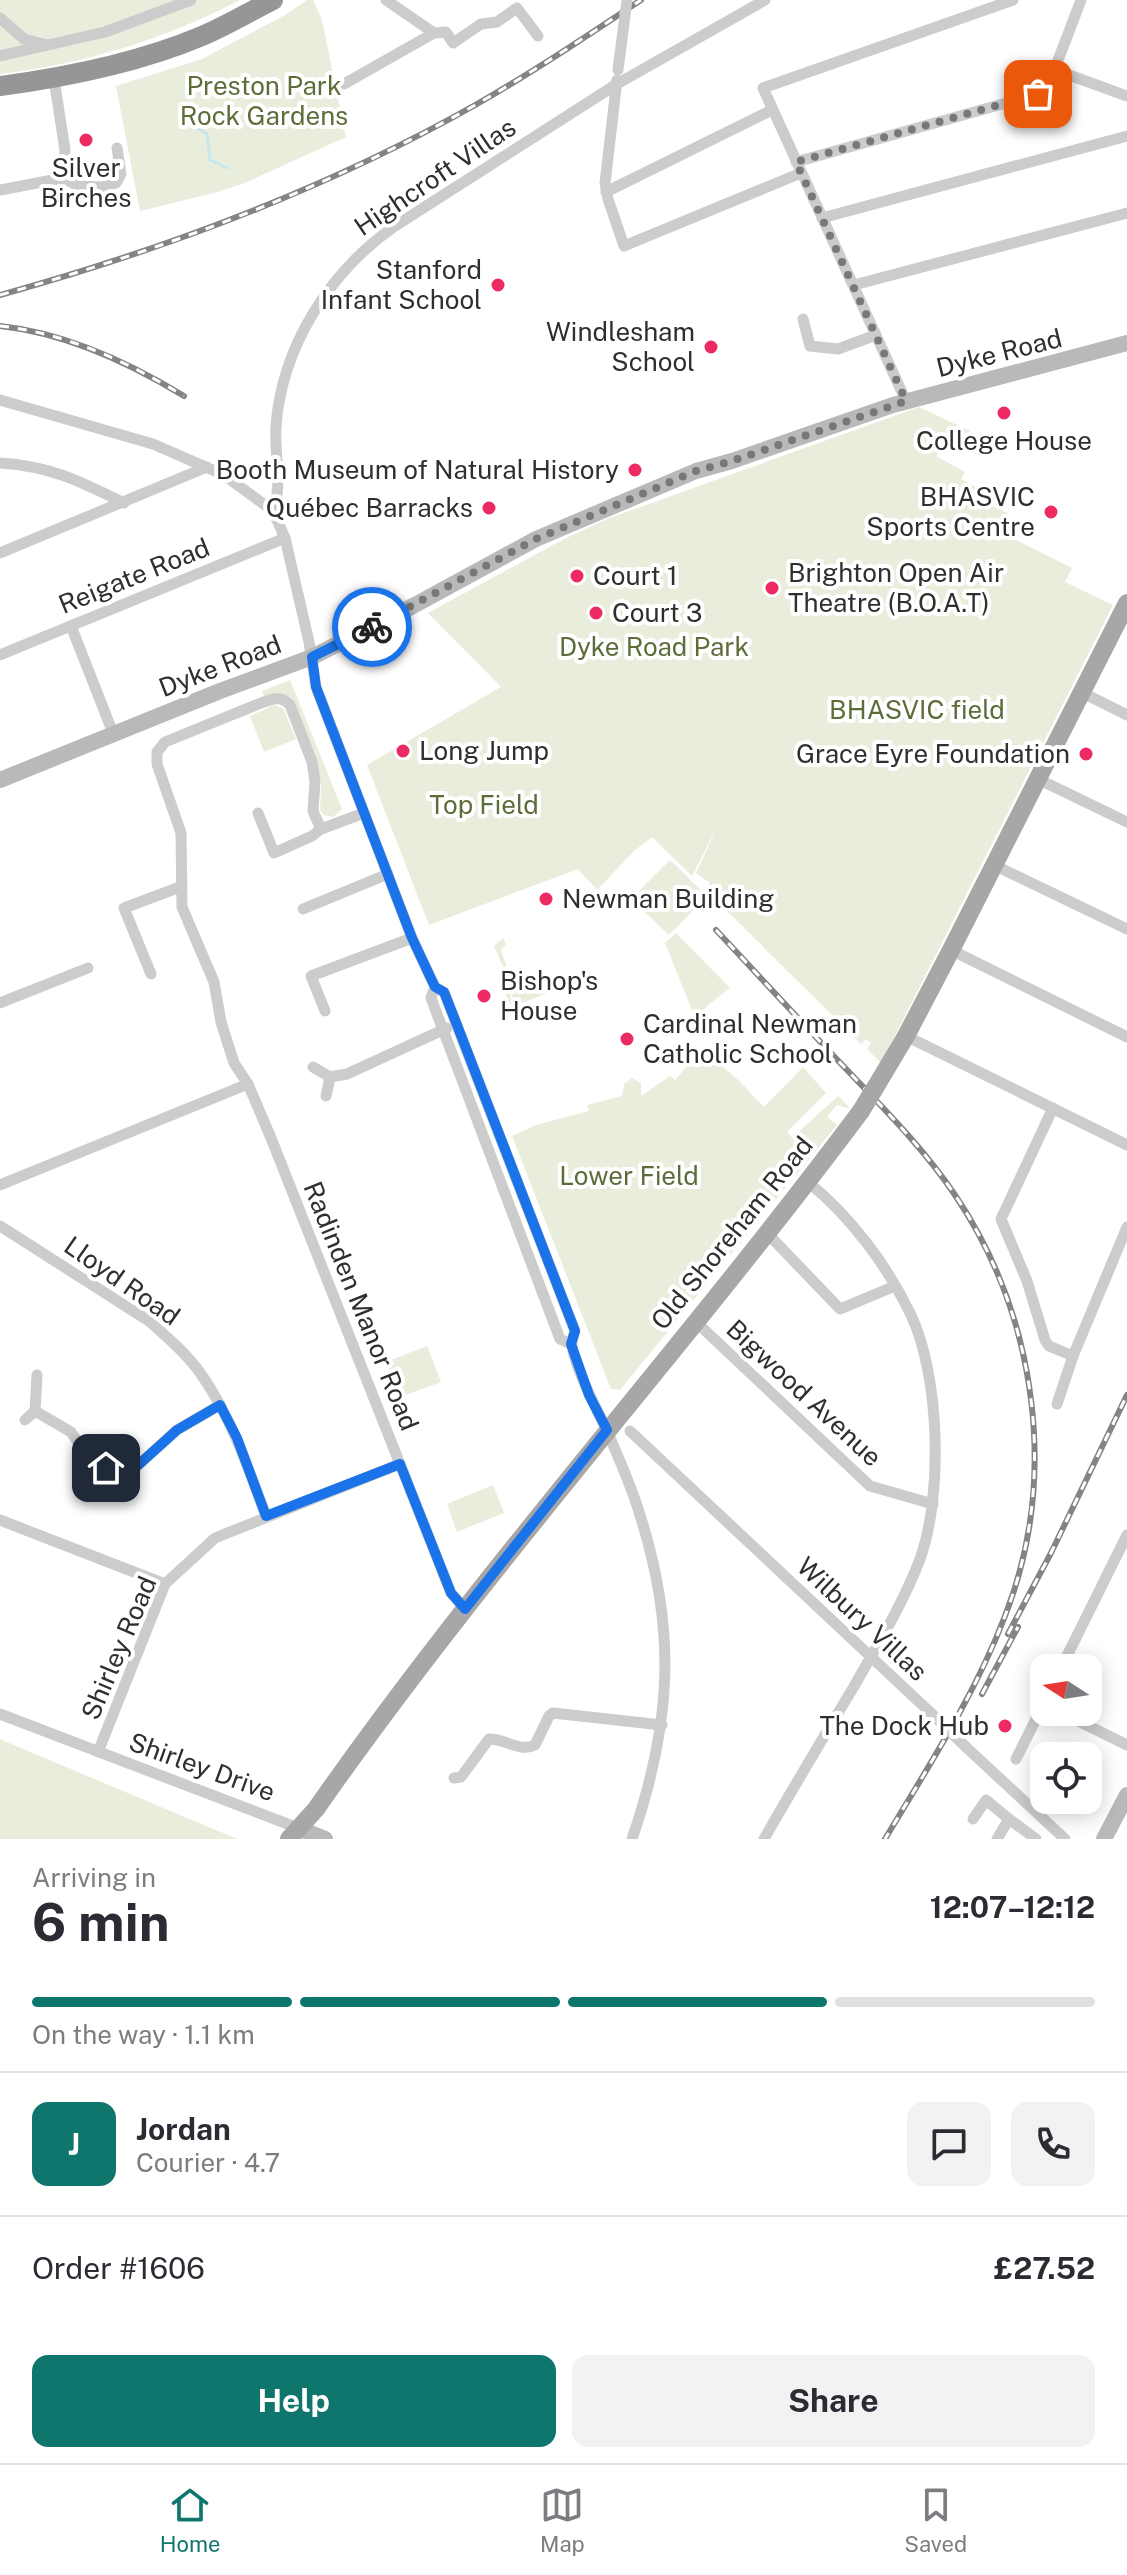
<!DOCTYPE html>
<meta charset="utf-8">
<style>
body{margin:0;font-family:"Public Sans",sans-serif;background:#f2f2f3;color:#2b2b33;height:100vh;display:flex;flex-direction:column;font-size:30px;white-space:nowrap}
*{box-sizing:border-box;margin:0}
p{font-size:26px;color:#7c7c81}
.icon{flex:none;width:44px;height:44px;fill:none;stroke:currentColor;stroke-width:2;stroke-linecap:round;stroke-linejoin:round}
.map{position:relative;height:1839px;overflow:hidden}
.sheet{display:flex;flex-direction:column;background:#fff;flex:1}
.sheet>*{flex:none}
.needle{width:52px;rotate:282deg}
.fabs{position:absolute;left:1030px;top:1654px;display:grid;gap:16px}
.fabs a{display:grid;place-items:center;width:72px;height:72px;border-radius:16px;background:#fff;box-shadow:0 4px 20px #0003;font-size:40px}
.pin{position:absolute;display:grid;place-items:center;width:68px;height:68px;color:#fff;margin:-34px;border-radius:16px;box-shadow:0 4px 12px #0006}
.courier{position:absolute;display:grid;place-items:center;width:80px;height:80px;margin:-40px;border:6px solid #1a73e8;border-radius:50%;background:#fff;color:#222;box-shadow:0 2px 10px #0007}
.overview em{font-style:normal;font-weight:700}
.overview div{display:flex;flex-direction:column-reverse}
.overview{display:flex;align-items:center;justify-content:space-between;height:136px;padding:0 32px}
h1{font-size:52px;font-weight:700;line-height:60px}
.bar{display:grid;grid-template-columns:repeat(4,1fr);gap:12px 8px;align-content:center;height:96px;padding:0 32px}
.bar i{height:10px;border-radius:6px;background:#e1e1e2}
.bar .active{background:#0f766e}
.bar p{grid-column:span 4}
.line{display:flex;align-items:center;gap:20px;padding:0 32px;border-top:2px solid #e1e1e2}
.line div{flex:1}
.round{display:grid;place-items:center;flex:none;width:84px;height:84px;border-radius:16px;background:#f2f2f3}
.button{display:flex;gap:16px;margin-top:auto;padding:16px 32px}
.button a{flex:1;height:92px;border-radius:16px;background:#0f766e;color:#fff;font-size:32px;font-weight:700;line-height:92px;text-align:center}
.button a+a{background:#f2f2f3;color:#2b2b33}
.tabs{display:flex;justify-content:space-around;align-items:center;height:112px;border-top:2px solid #e1e1e2;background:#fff;font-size:22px;color:#7c7c81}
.tabs a{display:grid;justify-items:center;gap:4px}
.tabs .active{color:#0f766e}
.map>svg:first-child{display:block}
.green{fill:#e9eddc}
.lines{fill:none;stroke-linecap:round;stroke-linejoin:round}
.stream{stroke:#c8e7ed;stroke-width:3}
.street{stroke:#ccc;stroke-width:11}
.secondary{stroke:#b9b9b9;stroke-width:16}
.primary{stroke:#a7a7a7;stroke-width:18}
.highway{stroke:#969696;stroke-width:20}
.rail-casing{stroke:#848484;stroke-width:6}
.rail{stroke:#fff;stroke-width:3;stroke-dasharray:9;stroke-linecap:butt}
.street-bridge{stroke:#ccc;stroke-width:11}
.primary-bridge{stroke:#a7a7a7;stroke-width:18}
.done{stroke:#787878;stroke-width:8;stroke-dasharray:0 14.4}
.route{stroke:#1a73e8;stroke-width:10}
.poi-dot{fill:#ed2a61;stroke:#fff;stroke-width:3}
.labels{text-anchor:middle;stroke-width:8;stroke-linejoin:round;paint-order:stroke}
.park-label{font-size:26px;fill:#5d6d3a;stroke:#fff}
.poi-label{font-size:26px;fill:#2f2f2f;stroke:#fff;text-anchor:end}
.street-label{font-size:26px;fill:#2f2f2f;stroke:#fff}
</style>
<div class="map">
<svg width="1127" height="1839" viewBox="0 0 1127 1839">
<rect width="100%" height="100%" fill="#fff"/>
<!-- green -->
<g class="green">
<path d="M0,0H240C165,39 84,64 0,74Z"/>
<polygon points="307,0 313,0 322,20 346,137 247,182 218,192 140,211 116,86 202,59 285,15"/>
<polygon points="919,407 970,431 936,456 965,472 961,479 991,495 988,503 1009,514 1000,532 1072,568 1065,582 1113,605 881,1063 867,1049 871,1043 866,1039 861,1044 705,889 710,883 696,873 718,825 692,876 652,837 634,851 597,890 578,869 429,925 367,765 501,687 428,613 562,540 607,519"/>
<polygon points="290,680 342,809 333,817 324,815 320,810 321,786 317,762 293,701 264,697 262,691"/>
<polygon points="274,705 283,708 296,739 264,752 250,716"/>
<polygon points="670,860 707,896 669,935 631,899"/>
<polygon points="676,933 730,988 707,1006 696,1020 665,943"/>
<polygon points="503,938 506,944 501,950 512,982 510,1001 514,991 545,980 550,992 505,1010 510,1004 499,978 506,973 494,946"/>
<path d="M696,1056C726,1061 743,1086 764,1107L803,1067L826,1093L787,1132L792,1138L838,1096L851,1109L837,1105L827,1117L837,1125L620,1390L611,1389L512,1136L536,1125L589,1111L587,1105L622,1096L624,1084L632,1078L641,1083V1096L670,1076L675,1080Z"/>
<polygon points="427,1346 441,1382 400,1397 386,1362"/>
<polygon points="493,1485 504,1513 457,1532 447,1504"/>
<polygon points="0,1738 2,1740 237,1839 0,1839"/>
</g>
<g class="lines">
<!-- stream -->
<path class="stream" d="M193,105C192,117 194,128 207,134L210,160L227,168"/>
<!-- street -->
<g class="street">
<polyline points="386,0 434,33"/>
<polyline points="0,18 24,39 47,45"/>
<polyline points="0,56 105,32 191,0"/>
<polyline points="1061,72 1057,63 1081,0"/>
<polyline points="1061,72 1127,96"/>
<polyline points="54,79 65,150 63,178"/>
<polyline points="617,80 605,183 608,199 624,246 801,173"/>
<polyline points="344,84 434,33 446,32 453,43 481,24 497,22 517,8 538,36"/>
<polyline points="796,162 1038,94 1053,86 1061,72"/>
<polyline points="0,190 63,178 78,186 102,187 116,183 121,174 117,148"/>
<polyline points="606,192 772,110"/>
<polyline points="822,218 1127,136"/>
<polyline points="854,285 1127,213"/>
<polyline points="803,319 810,346 838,349 876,335"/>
<polyline points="0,400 153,444 224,475 273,511"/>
<polyline points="906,401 763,88 1013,0"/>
<path d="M0,463C50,466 80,481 124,503"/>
<polyline points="0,553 207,467"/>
<polyline points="71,626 113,733"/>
<polyline points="0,655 285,538"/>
<polyline points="1081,692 1127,715"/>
<polyline points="1038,779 1127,822"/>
<polyline points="258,813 274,853 312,836 321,829 364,813"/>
<path d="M321,829L313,811L315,781L312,762L290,705C281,695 272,699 261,703L165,742L157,752V764L181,833L182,907L214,982L221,1022L234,1063L248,1084L271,1138L451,1593L465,1609"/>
<polyline points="994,865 1127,929"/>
<polyline points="303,909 388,874"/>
<polyline points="951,950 1127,1037"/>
<polyline points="151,974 124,908 180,887"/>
<polyline points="435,987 431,998 560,1339 571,1344"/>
<polyline points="0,1003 88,968"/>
<polyline points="325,1011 311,976 412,938"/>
<polyline points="906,1036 1127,1145"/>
<polyline points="313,1067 330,1077 347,1074 447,1028"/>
<polyline points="326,1096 330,1077"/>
<polyline points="1053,1108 1001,1219 1027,1281 1045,1340 1049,1346 1073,1356"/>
<polyline points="0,1185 248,1084"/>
<path d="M0,1226L149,1321C167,1337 187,1354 201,1374C231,1417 248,1467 266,1516"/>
<polyline points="766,1232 840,1309 895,1286"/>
<polyline points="695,1321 870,1486 933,1504"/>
<polyline points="37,1375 35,1411 71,1432 88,1457 106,1468 121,1472 136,1467 177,1430 220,1405"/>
<polyline points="1057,1404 1073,1356 1127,1227"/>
<polyline points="25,1420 35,1411"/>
<polyline points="630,1431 932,1714"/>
<polyline points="0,1520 165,1584"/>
<polyline points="1061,1668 1127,1535"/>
<polyline points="1060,1712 1127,1745"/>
<polyline points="0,1714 298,1828"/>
<polyline points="967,1748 1065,1839"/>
<polyline points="98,1752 165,1584 215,1538 400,1464"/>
<polyline points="1016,1759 1044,1703"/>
<path d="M454,1778L461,1777L489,1739C504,1738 520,1753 535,1745L549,1716L553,1713L662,1725"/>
<polyline points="973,1819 986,1800 1009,1819"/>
<path d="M632,1839C672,1723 677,1629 639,1512C631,1485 619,1459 608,1433C599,1413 572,1363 572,1343C572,1339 574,1335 575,1331L444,992L435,987L412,938L316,687L309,642L285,538L273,511C283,484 274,454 276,426C282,346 330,271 395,226L617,84L765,0"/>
<path d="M764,1839C793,1788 823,1738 853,1688C877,1646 903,1604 920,1559C943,1495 940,1377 911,1315C887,1265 851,1217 808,1182"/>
<polyline points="997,1839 1009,1819 1036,1839"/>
</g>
<!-- secondary -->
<g class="secondary">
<polyline points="0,780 220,691 312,657 413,606 536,539 696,471 732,461 893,405 1127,343"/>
<polyline points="298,1828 325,1839"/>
<polyline points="1104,1839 1127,1795"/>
</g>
<!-- primary -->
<g class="primary">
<polyline points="875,1088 906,1036 951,950 1127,603"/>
<path d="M289,1839L316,1809C485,1567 685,1347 861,1111"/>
</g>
<!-- highway -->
<path class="highway" d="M0,86C68,77 138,63 202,36C226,26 249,12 273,0"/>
<defs>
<g id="rail">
<path d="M0,295C166,249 327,189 477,104C533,72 587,36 641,0"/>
<path d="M0,326C66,333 128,362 184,396"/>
<path d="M716,930C760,977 804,1025 848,1071C886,1111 924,1149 955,1195C1037,1317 1059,1478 1005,1616C975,1695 928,1767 885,1839"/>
<polyline points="1008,1634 1051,1553 1127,1395"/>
<polyline points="982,1694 1018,1627"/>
</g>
</defs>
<!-- rail casing -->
<use href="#rail" class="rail-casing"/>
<!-- rail -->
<use href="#rail" class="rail"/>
<!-- street-bridge -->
<g class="street-bridge">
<polyline points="618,70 627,0"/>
<polyline points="932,1714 967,1748"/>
</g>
<!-- primary-bridge -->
<polyline class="primary-bridge" points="861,1111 875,1088"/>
</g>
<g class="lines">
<!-- done -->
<polyline class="done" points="372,627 536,539 696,471 732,461 906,401 796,162 1038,94"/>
<!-- route -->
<polyline class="route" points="106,1468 121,1472 136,1467 177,1430 220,1405 237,1438 266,1516 400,1464 451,1593 465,1609 607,1430 589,1395 571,1344 575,1331 457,1025 444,992 435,987 412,938 316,687 312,657 372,627"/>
</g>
<!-- markers -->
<g class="poi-dot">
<circle cx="86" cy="140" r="8"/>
<circle cx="498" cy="285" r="8"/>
<circle cx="711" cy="347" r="8"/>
<circle cx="1004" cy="413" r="8"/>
<circle cx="635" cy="470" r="8"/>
<circle cx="489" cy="508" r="8"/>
<circle cx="1051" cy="512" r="8"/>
<circle cx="577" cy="576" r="8"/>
<circle cx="772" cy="588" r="8"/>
<circle cx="596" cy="613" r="8"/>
<circle cx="403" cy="751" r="8"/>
<circle cx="1086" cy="754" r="8"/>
<circle cx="546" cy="899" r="8"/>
<circle cx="484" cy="996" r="8"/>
<circle cx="627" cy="1039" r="8"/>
<circle cx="1005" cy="1726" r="8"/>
</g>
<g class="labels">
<!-- park labels -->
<g class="park-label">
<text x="264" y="95">Preston Park<tspan x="264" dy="30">Rock Gardens</tspan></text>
<text x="654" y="656">Dyke Road Park</text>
<text x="917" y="719">BHASVIC field</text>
<text x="484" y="814">Top Field</text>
<text x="629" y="1185">Lower Field</text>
</g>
<!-- poi labels -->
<g class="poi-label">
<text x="86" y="177" text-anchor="middle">Silver<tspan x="86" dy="30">Birches</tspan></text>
<text x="482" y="279">Stanford<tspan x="482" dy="30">Infant School</tspan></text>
<text x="695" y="341">Windlesham<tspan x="695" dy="30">School</tspan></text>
<text x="1004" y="450" text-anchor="middle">College House</text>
<text x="619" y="479">Booth Museum of Natural History</text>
<text x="1035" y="506">BHASVIC<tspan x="1035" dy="30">Sports Centre</tspan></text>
<text x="473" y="517">Québec Barracks</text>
<text x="788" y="582" text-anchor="start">Brighton Open Air<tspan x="788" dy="30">Theatre (B.O.A.T)</tspan></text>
<text x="593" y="585" text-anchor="start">Court 1</text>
<text x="612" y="622" text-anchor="start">Court 3</text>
<text x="419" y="760" text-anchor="start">Long Jump</text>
<text x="1070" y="763">Grace Eyre Foundation</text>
<text x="562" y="908" text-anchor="start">Newman Building</text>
<text x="500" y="990" text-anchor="start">Bishop's<tspan x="500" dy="30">House</tspan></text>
<text x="643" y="1033" text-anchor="start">Cardinal Newman<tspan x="643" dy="30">Catholic School</tspan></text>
<text x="989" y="1735">The Dock Hub</text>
</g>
<!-- street labels -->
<g class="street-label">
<text transform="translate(435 177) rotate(-34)" y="9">Highcroft Villas</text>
<text transform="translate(999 353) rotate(-14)" y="9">Dyke Road</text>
<text transform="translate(134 576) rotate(-22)" y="9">Reigate Road</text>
<text transform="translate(220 666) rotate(-21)" y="9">Dyke Road</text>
<text transform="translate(732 1233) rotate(-51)" y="9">Old Shoreham Road</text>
<text transform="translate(122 1281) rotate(35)" y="9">Lloyd Road</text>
<text transform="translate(361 1306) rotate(68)" y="9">Radinden Manor Road</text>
<text transform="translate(804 1393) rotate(43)" y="9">Bigwood Avenue</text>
<text transform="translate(862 1619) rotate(43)" y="9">Wilbury Villas</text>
<text transform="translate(119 1648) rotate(-67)" y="9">Shirley Road</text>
<text transform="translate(202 1767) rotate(20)" y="9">Shirley Drive</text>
</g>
</g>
</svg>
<div class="fabs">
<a><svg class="needle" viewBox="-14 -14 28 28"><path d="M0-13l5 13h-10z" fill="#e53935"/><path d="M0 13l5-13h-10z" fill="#7c7c81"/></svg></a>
<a><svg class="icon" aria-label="locate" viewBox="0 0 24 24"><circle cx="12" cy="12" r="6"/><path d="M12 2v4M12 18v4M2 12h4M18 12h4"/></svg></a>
</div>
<div class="pin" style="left:1038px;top:94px;background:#ea580c"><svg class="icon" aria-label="bag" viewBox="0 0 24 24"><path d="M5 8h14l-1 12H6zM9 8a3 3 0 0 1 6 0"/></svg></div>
<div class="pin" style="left:106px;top:1468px;background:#1f2937"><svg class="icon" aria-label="home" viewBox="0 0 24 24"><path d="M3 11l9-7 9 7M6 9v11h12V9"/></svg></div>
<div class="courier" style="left:372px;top:627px"><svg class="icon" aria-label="bike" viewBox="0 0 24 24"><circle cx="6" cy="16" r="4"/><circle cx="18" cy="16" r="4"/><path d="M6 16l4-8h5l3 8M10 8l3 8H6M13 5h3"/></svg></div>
</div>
<section class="sheet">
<div class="overview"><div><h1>6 min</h1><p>Arriving in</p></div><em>12:07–12:12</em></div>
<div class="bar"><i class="active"></i><i class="active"></i><i class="active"></i><i></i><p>On the way · 1.1 km</p></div>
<div class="line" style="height:144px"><b class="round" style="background:#0f766e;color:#fff">J</b><div><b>Jordan</b><p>Courier · 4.7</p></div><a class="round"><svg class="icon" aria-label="chat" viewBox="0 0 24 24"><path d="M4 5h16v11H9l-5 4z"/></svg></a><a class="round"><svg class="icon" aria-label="phone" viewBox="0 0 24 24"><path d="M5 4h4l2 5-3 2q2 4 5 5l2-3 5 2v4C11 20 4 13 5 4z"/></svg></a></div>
<div class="line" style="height:104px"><div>Order #1606</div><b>£27.52</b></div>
<div class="button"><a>Help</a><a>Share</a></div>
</section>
<nav class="tabs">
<a class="active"><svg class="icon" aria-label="home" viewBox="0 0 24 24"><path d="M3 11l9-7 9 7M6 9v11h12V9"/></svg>Home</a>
<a><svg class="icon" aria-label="map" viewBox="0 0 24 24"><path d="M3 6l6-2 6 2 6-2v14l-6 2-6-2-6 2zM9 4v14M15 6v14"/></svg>Map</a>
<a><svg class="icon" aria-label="saved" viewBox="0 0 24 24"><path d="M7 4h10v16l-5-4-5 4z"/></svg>Saved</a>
</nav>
